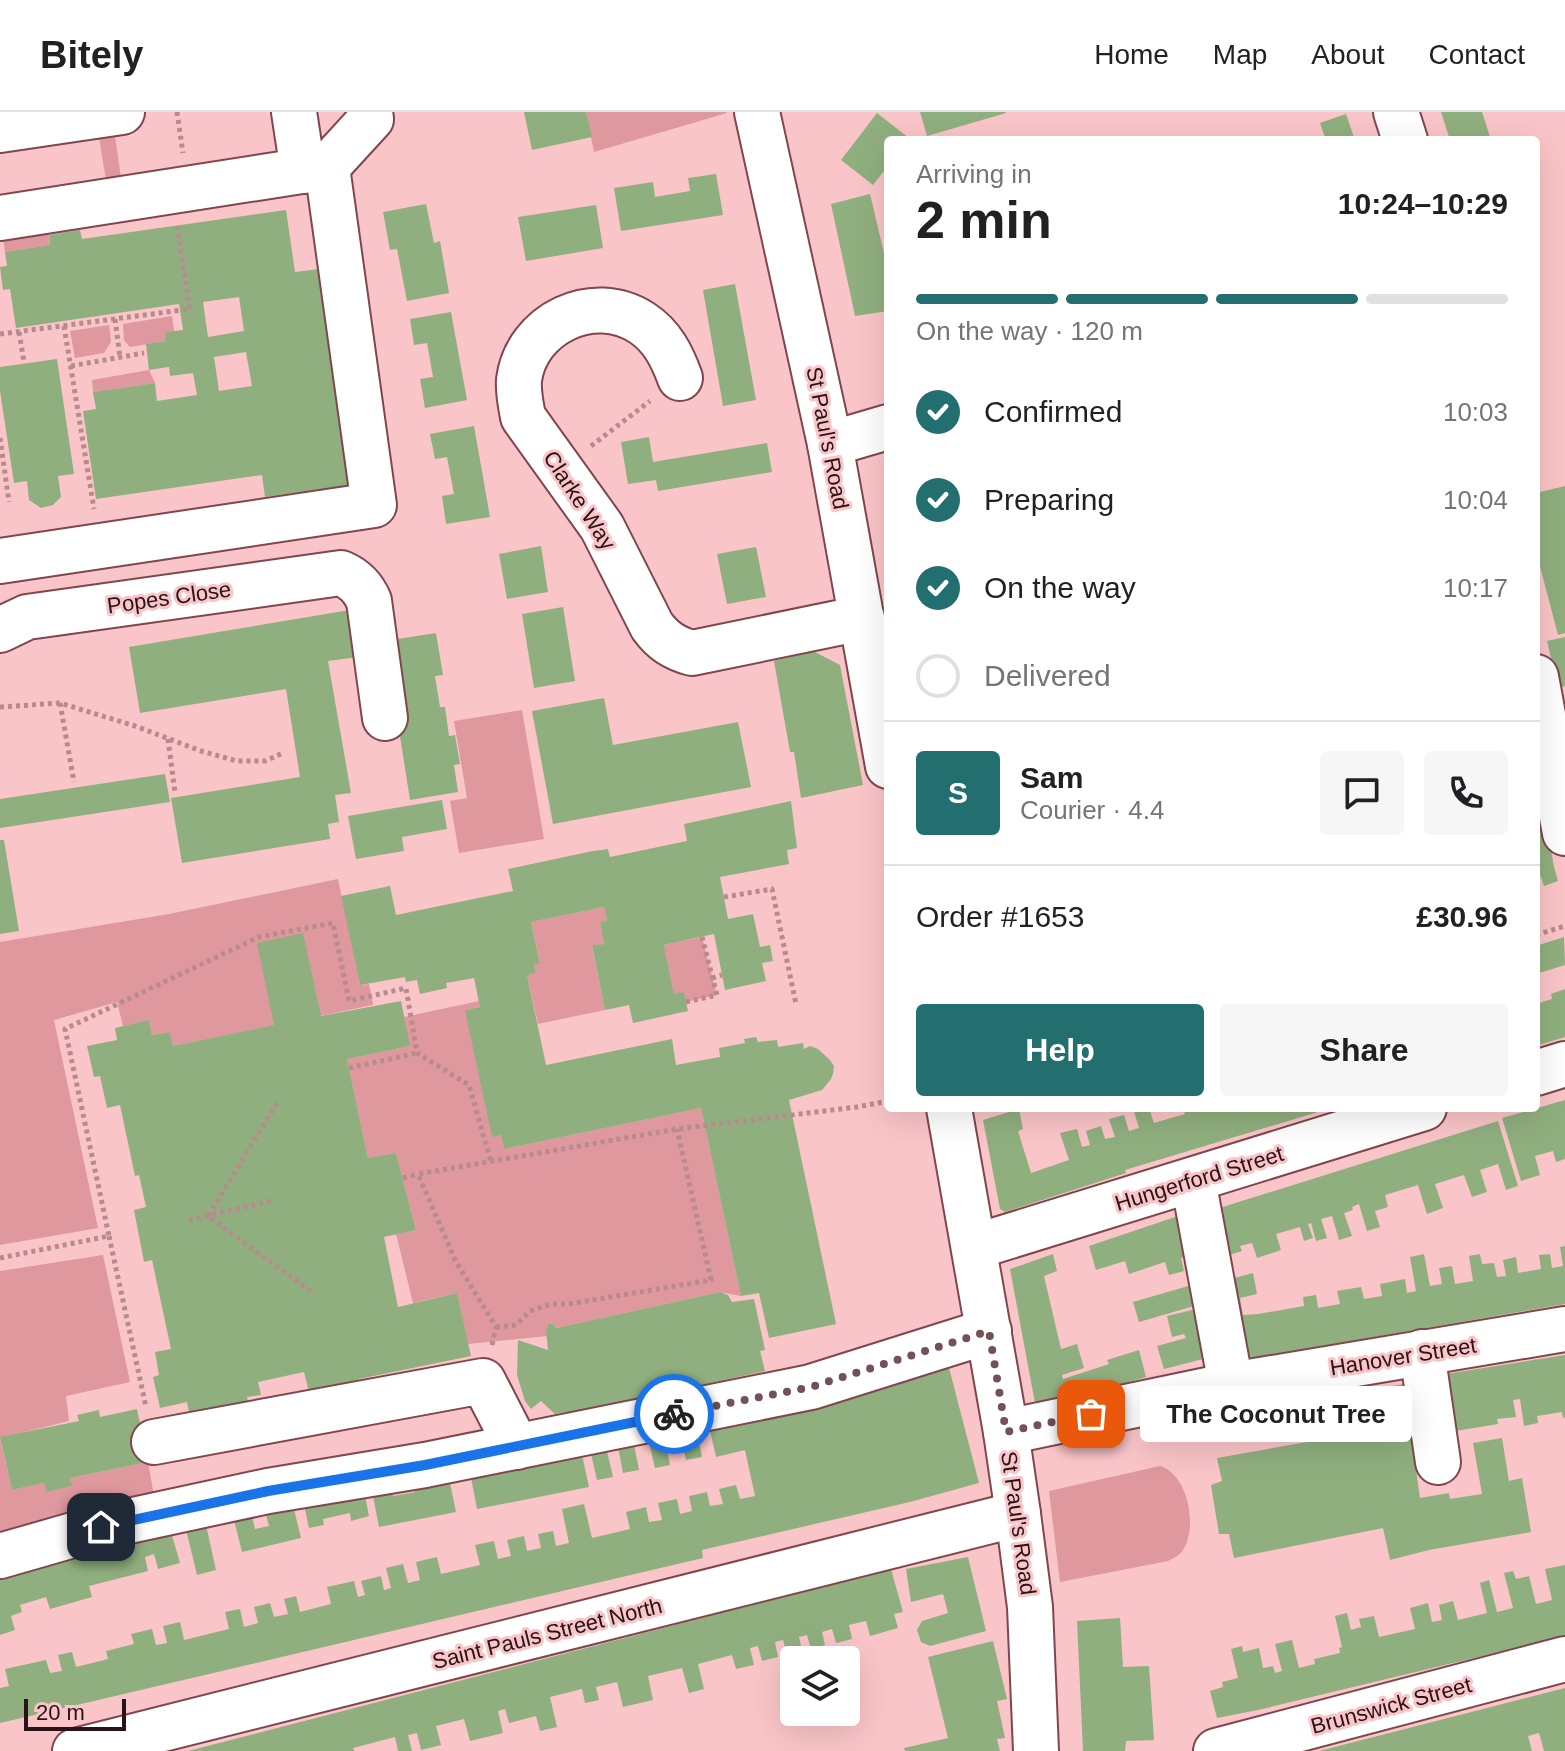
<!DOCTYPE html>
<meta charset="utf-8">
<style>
body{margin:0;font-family:Arial,sans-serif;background:#f6f6f6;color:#202124;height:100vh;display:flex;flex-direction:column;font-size:30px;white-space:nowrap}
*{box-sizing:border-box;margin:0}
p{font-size:26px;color:#757577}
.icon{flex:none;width:44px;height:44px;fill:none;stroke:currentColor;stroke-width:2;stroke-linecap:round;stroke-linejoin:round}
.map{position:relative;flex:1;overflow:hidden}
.drawer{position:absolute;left:884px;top:24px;width:656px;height:976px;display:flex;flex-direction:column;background:#fff;border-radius:8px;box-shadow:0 8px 32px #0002}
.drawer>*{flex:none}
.buttons{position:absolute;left:780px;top:1534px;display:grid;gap:16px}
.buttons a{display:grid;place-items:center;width:80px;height:80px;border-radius:8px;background:#fff;box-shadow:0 8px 32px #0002;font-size:40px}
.scale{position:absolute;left:24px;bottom:20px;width:102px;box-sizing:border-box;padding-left:8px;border:4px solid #2a1316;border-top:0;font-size:22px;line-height:28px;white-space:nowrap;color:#2a1316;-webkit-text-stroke:6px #fac5c8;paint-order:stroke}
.pin{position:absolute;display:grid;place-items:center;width:68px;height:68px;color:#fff;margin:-34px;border-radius:16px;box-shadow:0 4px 12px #0006}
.courier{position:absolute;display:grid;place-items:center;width:80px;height:80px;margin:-40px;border:6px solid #1a73e8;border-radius:50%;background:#fff;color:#222;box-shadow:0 2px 10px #0007}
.bubble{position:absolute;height:56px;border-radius:8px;background:#fff;box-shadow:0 8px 32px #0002;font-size:26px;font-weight:800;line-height:56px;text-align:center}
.headline em{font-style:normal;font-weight:800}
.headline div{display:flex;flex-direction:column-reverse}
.headline{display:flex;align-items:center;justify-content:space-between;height:136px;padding:0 32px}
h1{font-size:52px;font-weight:800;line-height:60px}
.bar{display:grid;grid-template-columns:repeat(4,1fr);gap:12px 8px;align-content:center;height:96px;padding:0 32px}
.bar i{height:10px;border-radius:6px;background:#e0e0e0}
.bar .on{background:#236e6e}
.bar p{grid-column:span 4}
.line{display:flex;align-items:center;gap:20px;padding:0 32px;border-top:2px solid #e0e0e0}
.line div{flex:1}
.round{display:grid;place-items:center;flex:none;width:84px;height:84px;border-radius:8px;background:#f6f6f6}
ol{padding:0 32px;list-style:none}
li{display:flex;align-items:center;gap:24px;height:88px}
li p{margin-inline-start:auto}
li .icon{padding:8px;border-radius:50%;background:#236e6e;color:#fff;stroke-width:4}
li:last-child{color:#757577}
li i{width:44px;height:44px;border:4px solid #e0e0e0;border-radius:50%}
.button{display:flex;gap:16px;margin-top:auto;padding:16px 32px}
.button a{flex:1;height:92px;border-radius:8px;background:#236e6e;color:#fff;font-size:32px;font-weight:800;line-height:92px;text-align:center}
.button a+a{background:#f6f6f6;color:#202124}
header{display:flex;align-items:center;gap:48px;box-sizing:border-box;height:112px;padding:0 40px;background:#fff;border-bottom:2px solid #e0e0e0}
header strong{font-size:38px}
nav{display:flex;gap:44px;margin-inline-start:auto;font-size:28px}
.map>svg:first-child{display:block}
.green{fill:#de989e}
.building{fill:#90af7e;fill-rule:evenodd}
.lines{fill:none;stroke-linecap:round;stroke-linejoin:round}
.minor-casing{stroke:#7f474d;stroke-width:48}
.path{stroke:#b78b8e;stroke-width:5;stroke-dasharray:4 4;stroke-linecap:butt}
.minor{stroke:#fff;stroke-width:44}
.done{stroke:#735154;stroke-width:8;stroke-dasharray:0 14.4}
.route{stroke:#1a73e8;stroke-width:10}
.labels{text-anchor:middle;stroke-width:6;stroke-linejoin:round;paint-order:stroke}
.street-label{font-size:22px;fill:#2a1316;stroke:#fac5c8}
</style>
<header>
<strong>Bitely</strong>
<nav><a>Home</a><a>Map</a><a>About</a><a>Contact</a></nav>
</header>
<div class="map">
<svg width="1565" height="1639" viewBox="0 0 1565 1639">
<rect width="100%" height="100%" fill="#fac5c8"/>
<!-- green -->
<g class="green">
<polygon points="586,0 726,0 727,1 594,40"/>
<polygon points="114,17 121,66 106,68 98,20"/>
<polygon points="46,106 50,133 5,140 2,118"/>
<polygon points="172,204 174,219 166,229 130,235 124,228 123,212"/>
<polygon points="109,213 111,230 104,241 75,246 70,219"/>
<polygon points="149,258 155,271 93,280 92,268"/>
<polygon points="522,598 544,727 459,741 450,689 467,686 454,609"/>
<polygon points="338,767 360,873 369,872 373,893 173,934 170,920 152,923 149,909 123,914 117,890 54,908 98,1116 0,1133 0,830 169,802"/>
<polygon points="604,795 607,808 600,810 604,832 592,835 605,898 538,912 527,863 536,861 534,852 540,850 531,810"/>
<polygon points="702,825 717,883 686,890 674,882 664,833"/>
<polygon points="479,889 480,895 466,898 492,1024 501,1023 504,1037 701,996 741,1184 720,1180 556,1216 553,1212 548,1212 546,1218 548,1224 468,1232 457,1181 413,1191 396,1122 416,1118 396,1041 368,1046 347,947 409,934 404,905"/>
<polygon points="103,1143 130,1270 66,1284 69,1309 0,1326 12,1378 44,1371 46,1380 71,1374 70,1366 148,1350 156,1395 0,1435 0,1159"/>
<path d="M1160,1354C1188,1362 1198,1415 1183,1438C1180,1443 1174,1446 1168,1449L1060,1470L1049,1379Z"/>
</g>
<!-- building -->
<g class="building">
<polygon points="524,0 586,0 592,25 532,38"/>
<polygon points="920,0 1006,0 1006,1 927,24"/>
<polygon points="1441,0 1482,0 1491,28 1450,28"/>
<polygon points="877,1 909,26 908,28 888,28 888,54 873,73 841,48"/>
<polygon points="1346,2 1355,28 1326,28 1320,11"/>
<polygon points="716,62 723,103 621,119 614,76 653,70 655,85 690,79 688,66"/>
<polygon points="870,82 888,158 888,199 855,204 831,92"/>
<polygon points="426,92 434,131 440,129 449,181 407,189 397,137 390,138 383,100"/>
<polygon points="596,93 603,136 526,149 518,105"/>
<path d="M286,98L295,160L319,157L350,373L265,385L262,363L96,387L83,299L96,297L93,280L155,271L157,289L197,283L193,261L170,264L169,255L149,258L146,232L166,229L165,220L183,218L179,192L16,216L10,177L3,178L0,155L7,154L5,140L50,133L49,123L80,118L82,127ZM239,185L244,219L208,225L203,190ZM246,240L252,274L219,279L214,245Z"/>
<polygon points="735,172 756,288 723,294 703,178"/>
<polygon points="451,200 467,288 425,296 420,267 433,265 427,231 414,233 410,207"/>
<polygon points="57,247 74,362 58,364 61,385 53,393 41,396 29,388 27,369 14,371 0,279 0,255"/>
<polygon points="474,314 490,405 446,412 442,384 454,382 447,345 435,347 430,322"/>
<polygon points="649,325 653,350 767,331 772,360 658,379 656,368 628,372 621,330"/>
<polygon points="1565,374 1565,521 1558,523 1536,439 1536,381"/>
<polygon points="541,434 548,480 507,487 499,442"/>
<polygon points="756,435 766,485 727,492 717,442"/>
<polygon points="563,495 575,569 534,576 522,502"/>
<polygon points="350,498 358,545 328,549 351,681 335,683 339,710 328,712 330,727 182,751 171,686 300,665 286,577 140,601 129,535"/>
<polygon points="436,521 443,563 435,564 440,595 445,595 449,624 455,623 460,652 454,653 458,680 410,688 385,529"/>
<polygon points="1565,525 1565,574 1558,576 1547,529"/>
<polygon points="813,539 840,553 863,673 801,686 794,640 790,640 774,549"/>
<polygon points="604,586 613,633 738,610 751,675 553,712 532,599"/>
<polygon points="165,662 170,690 0,716 0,687"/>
<polygon points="442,688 447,717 402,725 404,739 356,747 348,704"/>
<polygon points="791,689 797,736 787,738 789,752 720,765 728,807 753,802 760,835 770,833 773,849 762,851 766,869 725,878 714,822 664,833 674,882 684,880 688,899 633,911 629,893 605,898 592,834 604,832 600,810 607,808 604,795 531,810 540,851 534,852 536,861 527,863 546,953 672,927 676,953 720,945 719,936 745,931 744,927 756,925 758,930 777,928 778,935 803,931 804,937 810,934 818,937 830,948 834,954 833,962 831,967 822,978 789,988 836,1212 769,1226 759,1181 741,1184 701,996 504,1037 501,1023 492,1025 465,898 480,895 474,866 446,871 447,876 420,882 417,868 406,870 405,865 360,873 341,784 390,774 396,803 513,779 508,757 593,739 608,737 610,745 687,729 684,712"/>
<polygon points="1547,715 1554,755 1558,769 1544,774 1539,760 1536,761 1536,718"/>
<polygon points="0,728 4,728 19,819 0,822"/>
<polygon points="303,821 321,904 401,889 410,934 347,947 368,1046 396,1041 416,1118 384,1125 398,1195 457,1181 471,1244 359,1267 361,1281 309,1280 304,1260 258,1270 261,1283 247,1285 250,1299 206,1308 204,1297 189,1300 187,1290 160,1296 153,1265 159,1263 155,1240 171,1237 152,1148 144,1150 134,1098 146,1095 139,1063 135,1064 120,993 107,996 100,964 94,965 87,934 117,928 115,916 149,908 152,923 170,920 173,934 274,913 257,831"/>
<polygon points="1564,825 1565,853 1536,862 1536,834"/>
<polygon points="1565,877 1565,925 1536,934 1536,892 1552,887 1551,882"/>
<polygon points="1565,988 1565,1047 1556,1050 1553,1039 1535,1044 1540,1063 1521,1069 1502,1006"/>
<polygon points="1133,996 1149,996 1154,1011 1185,1002 1183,996 1199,996 1200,998 1205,996 1328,997 1125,1058 1126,1061 1005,1100 1000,1097 983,1008 1019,997 1023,1017 1018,1019 1031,1061 1069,1048 1060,1021 1077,1017 1082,1035 1090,1033 1086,1019 1101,1014 1105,1027 1115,1025 1109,1007 1124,1003 1129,1019 1139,1016"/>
<polygon points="1498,1009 1518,1074 1506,1078 1498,1052 1480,1058 1487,1080 1472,1085 1464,1063 1435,1072 1443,1096 1427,1102 1418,1073 1385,1083 1388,1095 1375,1099 1380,1115 1367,1119 1359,1092 1352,1095 1353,1098 1344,1101 1352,1124 1339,1128 1332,1104 1321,1107 1327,1126 1316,1129 1311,1111 1308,1112 1313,1126 1304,1129 1300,1115 1276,1122 1281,1138 1257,1146 1252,1131 1240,1134 1242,1139 1223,1145 1213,1098"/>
<polygon points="1187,1101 1194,1142 1181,1146 1184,1159 1169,1163 1165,1150 1129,1162 1125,1149 1096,1158 1089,1134"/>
<polygon points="1565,1134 1565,1192 1248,1247 1227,1168 1253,1161 1257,1182 1240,1186 1243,1203 1258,1202 1304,1194 1303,1185 1316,1183 1318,1196 1340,1192 1337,1179 1361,1175 1364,1187 1382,1184 1380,1172 1405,1167 1407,1181 1416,1179 1410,1145 1424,1142 1430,1174 1442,1172 1439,1156 1452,1154 1455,1172 1473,1169 1469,1144 1480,1142 1482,1152 1494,1151 1497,1165 1506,1164 1503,1148 1516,1145 1518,1161 1541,1157 1539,1143 1550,1142 1552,1156 1563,1154 1560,1135"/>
<polygon points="1053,1142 1057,1159 1044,1164 1061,1237 1077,1232 1084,1256 1062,1263 1063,1267 1109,1252 1107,1248 1139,1238 1146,1265 1044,1296 1035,1291 1010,1157"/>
<polygon points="1202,1170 1208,1190 1139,1210 1133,1190"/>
<polygon points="720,1180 728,1183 732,1190 754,1187 765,1238 760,1239 765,1259 565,1303 565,1300 555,1302 541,1289 531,1297 525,1289 517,1263 518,1228 548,1238 546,1218 548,1212 553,1212 556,1216"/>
<polygon points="1200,1196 1211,1245 1164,1257 1157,1234 1186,1226 1184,1222 1172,1225 1167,1204"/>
<polygon points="1565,1243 1565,1305 1563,1306 1562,1300 1537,1304 1538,1311 1524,1314 1520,1287 1513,1288 1516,1305 1497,1307 1498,1312 1456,1319 1446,1262"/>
<polygon points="948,1252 979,1371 910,1390 702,1438 703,1446 0,1611 0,1576 9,1574 5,1557 46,1548 50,1561 62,1559 58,1543 72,1540 76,1555 108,1547 106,1539 134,1532 131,1522 152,1517 156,1533 167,1531 163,1514 180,1510 184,1528 229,1517 225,1500 240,1497 244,1515 258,1511 254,1495 270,1491 274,1505 288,1502 284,1487 296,1484 300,1500 331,1492 327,1475 354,1469 358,1485 365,1483 361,1469 381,1464 384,1478 391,1476 386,1456 403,1452 408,1471 420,1468 416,1450 437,1445 441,1462 480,1453 475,1433 494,1429 498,1447 511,1444 507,1428 524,1424 527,1439 541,1436 538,1422 553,1419 556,1434 569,1431 562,1397 584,1392 592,1426 630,1417 626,1400 646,1395 649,1410 662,1408 658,1391 677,1387 680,1402 692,1399 689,1384 707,1380 710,1394 723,1392 719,1377 736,1373 740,1387 755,1384 745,1338 716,1345 709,1314"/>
<polygon points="1404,1272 1420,1386 1449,1381 1450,1387 1482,1382 1473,1331 1502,1326 1509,1369 1522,1366 1531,1420 1429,1438 1390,1448 1383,1416 1234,1446 1229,1422 1219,1422 1211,1373 1222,1369 1217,1346 1330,1326 1325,1286"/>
<polygon points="137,1297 148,1350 70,1366 72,1374 46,1380 44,1371 12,1378 0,1325 79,1309 77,1303 99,1298 100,1305"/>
<polygon points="697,1319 702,1345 686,1348 681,1322"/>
<polygon points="665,1327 670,1353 655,1356 649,1330"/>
<polygon points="634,1332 639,1358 623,1361 618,1335"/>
<polygon points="581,1338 589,1375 477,1397 470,1360"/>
<polygon points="607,1339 613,1365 597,1368 591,1342"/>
<polygon points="448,1361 456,1400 379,1415 371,1374 390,1370 393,1384 415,1380 413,1368"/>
<polygon points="363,1374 369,1404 351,1409 350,1401 323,1407 324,1413 309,1416 303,1388"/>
<polygon points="292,1389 301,1426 242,1440 232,1400 250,1396 255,1417 269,1414 264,1395"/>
<polygon points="204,1404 216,1458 197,1463 184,1409"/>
<polygon points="169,1413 180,1451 158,1457 154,1442 145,1445 148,1459 89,1474 92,1485 50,1497 46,1485 20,1493 22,1500 11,1504 15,1518 0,1523 0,1464"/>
<polygon points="968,1445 986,1519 930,1534 921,1530 917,1518 922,1509 948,1501 943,1482 911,1490 906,1457"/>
<polygon points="1565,1453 1565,1524 1258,1598 1217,1606 1210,1579 1223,1575 1222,1570 1238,1566 1231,1537 1242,1534 1243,1540 1259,1536 1263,1556 1273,1554 1275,1561 1282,1559 1275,1532 1292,1528 1299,1556 1315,1552 1314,1547 1340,1541 1339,1536 1342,1535 1335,1504 1347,1501 1351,1518 1361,1515 1359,1507 1374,1504 1379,1525 1415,1517 1410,1496 1428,1491 1432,1510 1442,1508 1439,1493 1453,1489 1458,1508 1487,1501 1480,1471 1489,1468 1497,1500 1513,1496 1504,1461 1513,1459 1516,1467 1529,1464 1536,1492 1552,1488 1545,1457"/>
<polygon points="891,1457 903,1500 894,1502 898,1516 870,1524 866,1509 849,1513 852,1527 836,1531 832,1517 822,1520 825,1533 811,1537 807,1523 799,1525 802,1539 787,1542 783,1528 775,1530 778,1545 762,1549 758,1534 750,1536 754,1553 736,1557 732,1543 698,1552 704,1577 689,1581 682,1556 648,1564 653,1588 623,1595 617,1570 596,1575 599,1588 585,1591 582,1577 550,1585 557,1615 540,1619 536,1604 509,1611 505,1597 498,1599 503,1621 470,1629 464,1607 436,1614 441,1633 421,1638 417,1621 408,1623 412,1639 398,1639 395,1625 353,1636 354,1639 188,1639"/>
<polygon points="1120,1506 1123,1555 1149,1554 1154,1628 1126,1629 1125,1639 1083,1639 1077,1509"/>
<polygon points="993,1529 1007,1587 997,1589 1005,1626 997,1627 1000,1639 905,1639 904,1636 948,1626 928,1545"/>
<polygon points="1565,1576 1565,1639 1544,1639 1539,1621 1528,1624 1532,1639 1319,1639"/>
</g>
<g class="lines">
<defs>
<g id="minor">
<polyline points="294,0 303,59"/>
<polyline points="757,0 830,332 888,654"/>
<polyline points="1396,0 1405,28"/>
<polyline points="0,18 122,0"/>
<polyline points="327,55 371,7 370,0"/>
<polyline points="0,106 327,55 374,393 0,449"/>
<path d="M680,266C672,244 662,224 642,211C593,179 526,212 519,268C518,281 521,293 523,305L602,415L652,514C663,529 674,536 692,541L862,506"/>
<polyline points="830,332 888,315"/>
<path d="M0,518L27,505L341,461C355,467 363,475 369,489L385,606"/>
<polyline points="1536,565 1565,721"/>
<polyline points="1536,961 1565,952"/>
<polyline points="949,996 1006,1320 1018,1402 1030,1495 1036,1639"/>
<polyline points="1193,1068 1231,1273"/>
<polyline points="974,1135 1424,996"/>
<polyline points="1422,1240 1438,1350"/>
<polyline points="1006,1320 1231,1273 1565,1217"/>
<polyline points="154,1330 483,1269 517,1335"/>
<polyline points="0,1444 101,1415 268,1379 425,1353 811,1275 989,1219"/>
<polyline points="75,1639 1018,1402"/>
<polyline points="1216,1639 1565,1547"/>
</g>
</defs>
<!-- minor casing -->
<use href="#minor" class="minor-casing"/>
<!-- path -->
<g class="path">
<polyline points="177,0 183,41"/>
<polyline points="115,207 120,245"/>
<polyline points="64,214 94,397"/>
<polyline points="19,220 24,250"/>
<polyline points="0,222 190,197 177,115"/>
<polyline points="71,254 144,241"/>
<polyline points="0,326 9,390"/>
<polyline points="591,334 650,289"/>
<polyline points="60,591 74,670"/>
<polyline points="0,595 60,591 135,614 201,639 237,649 265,649 283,641"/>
<polyline points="168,627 175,680"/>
<polyline points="724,785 772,777 796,892"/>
<polyline points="1536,823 1565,814"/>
<polyline points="712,866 722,863"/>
<polyline points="686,890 717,883 702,825"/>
<polyline points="349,956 417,941"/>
<polyline points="277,991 208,1104 313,1181"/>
<polyline points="403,1066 418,1062"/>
<polyline points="189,1108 275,1088"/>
<polyline points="109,1124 146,1295"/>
<polyline points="0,1146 109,1124 65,917 259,825 333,811 349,889 406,876 417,941 469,973 491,1050"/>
<polyline points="496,1215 516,1213 530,1199 551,1192 569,1192 711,1168 677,1017"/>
<polyline points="492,1233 496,1215 455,1148 418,1062 677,1017 857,995 888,989"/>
</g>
<!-- minor -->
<use href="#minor" class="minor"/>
</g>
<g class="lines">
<!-- done -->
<polyline class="done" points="674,1302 811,1275 989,1219 1006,1320 1091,1302"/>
<!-- route -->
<polyline class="route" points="101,1415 268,1379 425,1353 674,1302"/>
</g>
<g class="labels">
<!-- street labels -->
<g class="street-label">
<text transform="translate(828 326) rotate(79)" y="8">St Paul's Road</text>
<text transform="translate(580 388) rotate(57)" y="8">Clarke Way</text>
<text transform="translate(169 485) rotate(-8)" y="8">Popes Close</text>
<text transform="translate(1199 1066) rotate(-17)" y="8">Hungerford Street</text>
<text transform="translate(1403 1244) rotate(-9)" y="8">Hanover Street</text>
<text transform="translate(1019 1411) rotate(82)" y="8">St Paul's Road</text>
<text transform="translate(547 1521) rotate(-14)" y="8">Saint Pauls Street North</text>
<text transform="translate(1391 1593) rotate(-15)" y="8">Brunswick Street</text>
</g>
</g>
</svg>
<div class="buttons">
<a><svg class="icon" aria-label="layers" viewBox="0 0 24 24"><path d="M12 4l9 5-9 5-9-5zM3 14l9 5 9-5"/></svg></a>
</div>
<div class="scale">20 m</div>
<div class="pin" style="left:1091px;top:1302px;background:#ea580c"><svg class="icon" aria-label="bag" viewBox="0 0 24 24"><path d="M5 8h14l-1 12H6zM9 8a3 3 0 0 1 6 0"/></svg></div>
<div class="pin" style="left:101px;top:1415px;background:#1f2937"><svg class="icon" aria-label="home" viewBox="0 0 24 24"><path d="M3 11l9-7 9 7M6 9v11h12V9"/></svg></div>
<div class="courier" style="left:674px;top:1302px"><svg class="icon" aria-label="bike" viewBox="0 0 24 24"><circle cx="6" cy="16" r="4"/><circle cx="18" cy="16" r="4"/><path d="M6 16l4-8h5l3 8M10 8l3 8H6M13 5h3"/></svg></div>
<div class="bubble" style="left:1140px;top:1274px;width:272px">The Coconut Tree</div>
<section class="drawer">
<div class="headline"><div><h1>2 min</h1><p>Arriving in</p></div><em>10:24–10:29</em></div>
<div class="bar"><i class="on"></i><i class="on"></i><i class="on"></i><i></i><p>On the way · 120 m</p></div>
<ol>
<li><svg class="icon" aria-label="check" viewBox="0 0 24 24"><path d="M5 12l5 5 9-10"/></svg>Confirmed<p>10:03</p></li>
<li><svg class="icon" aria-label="check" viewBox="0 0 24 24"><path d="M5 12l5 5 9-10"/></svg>Preparing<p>10:04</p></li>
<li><svg class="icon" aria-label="check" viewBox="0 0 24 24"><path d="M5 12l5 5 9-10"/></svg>On the way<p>10:17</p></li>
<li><i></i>Delivered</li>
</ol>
<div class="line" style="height:144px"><b class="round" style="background:#236e6e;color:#fff">S</b><div><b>Sam</b><p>Courier · 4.4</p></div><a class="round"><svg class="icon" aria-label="chat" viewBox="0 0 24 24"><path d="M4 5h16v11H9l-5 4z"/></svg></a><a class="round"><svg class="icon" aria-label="phone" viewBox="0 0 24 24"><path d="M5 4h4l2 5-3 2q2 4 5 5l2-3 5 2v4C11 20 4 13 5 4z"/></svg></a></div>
<div class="line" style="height:104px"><div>Order #1653</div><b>£30.96</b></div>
<div class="button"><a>Help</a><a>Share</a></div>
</section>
</div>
